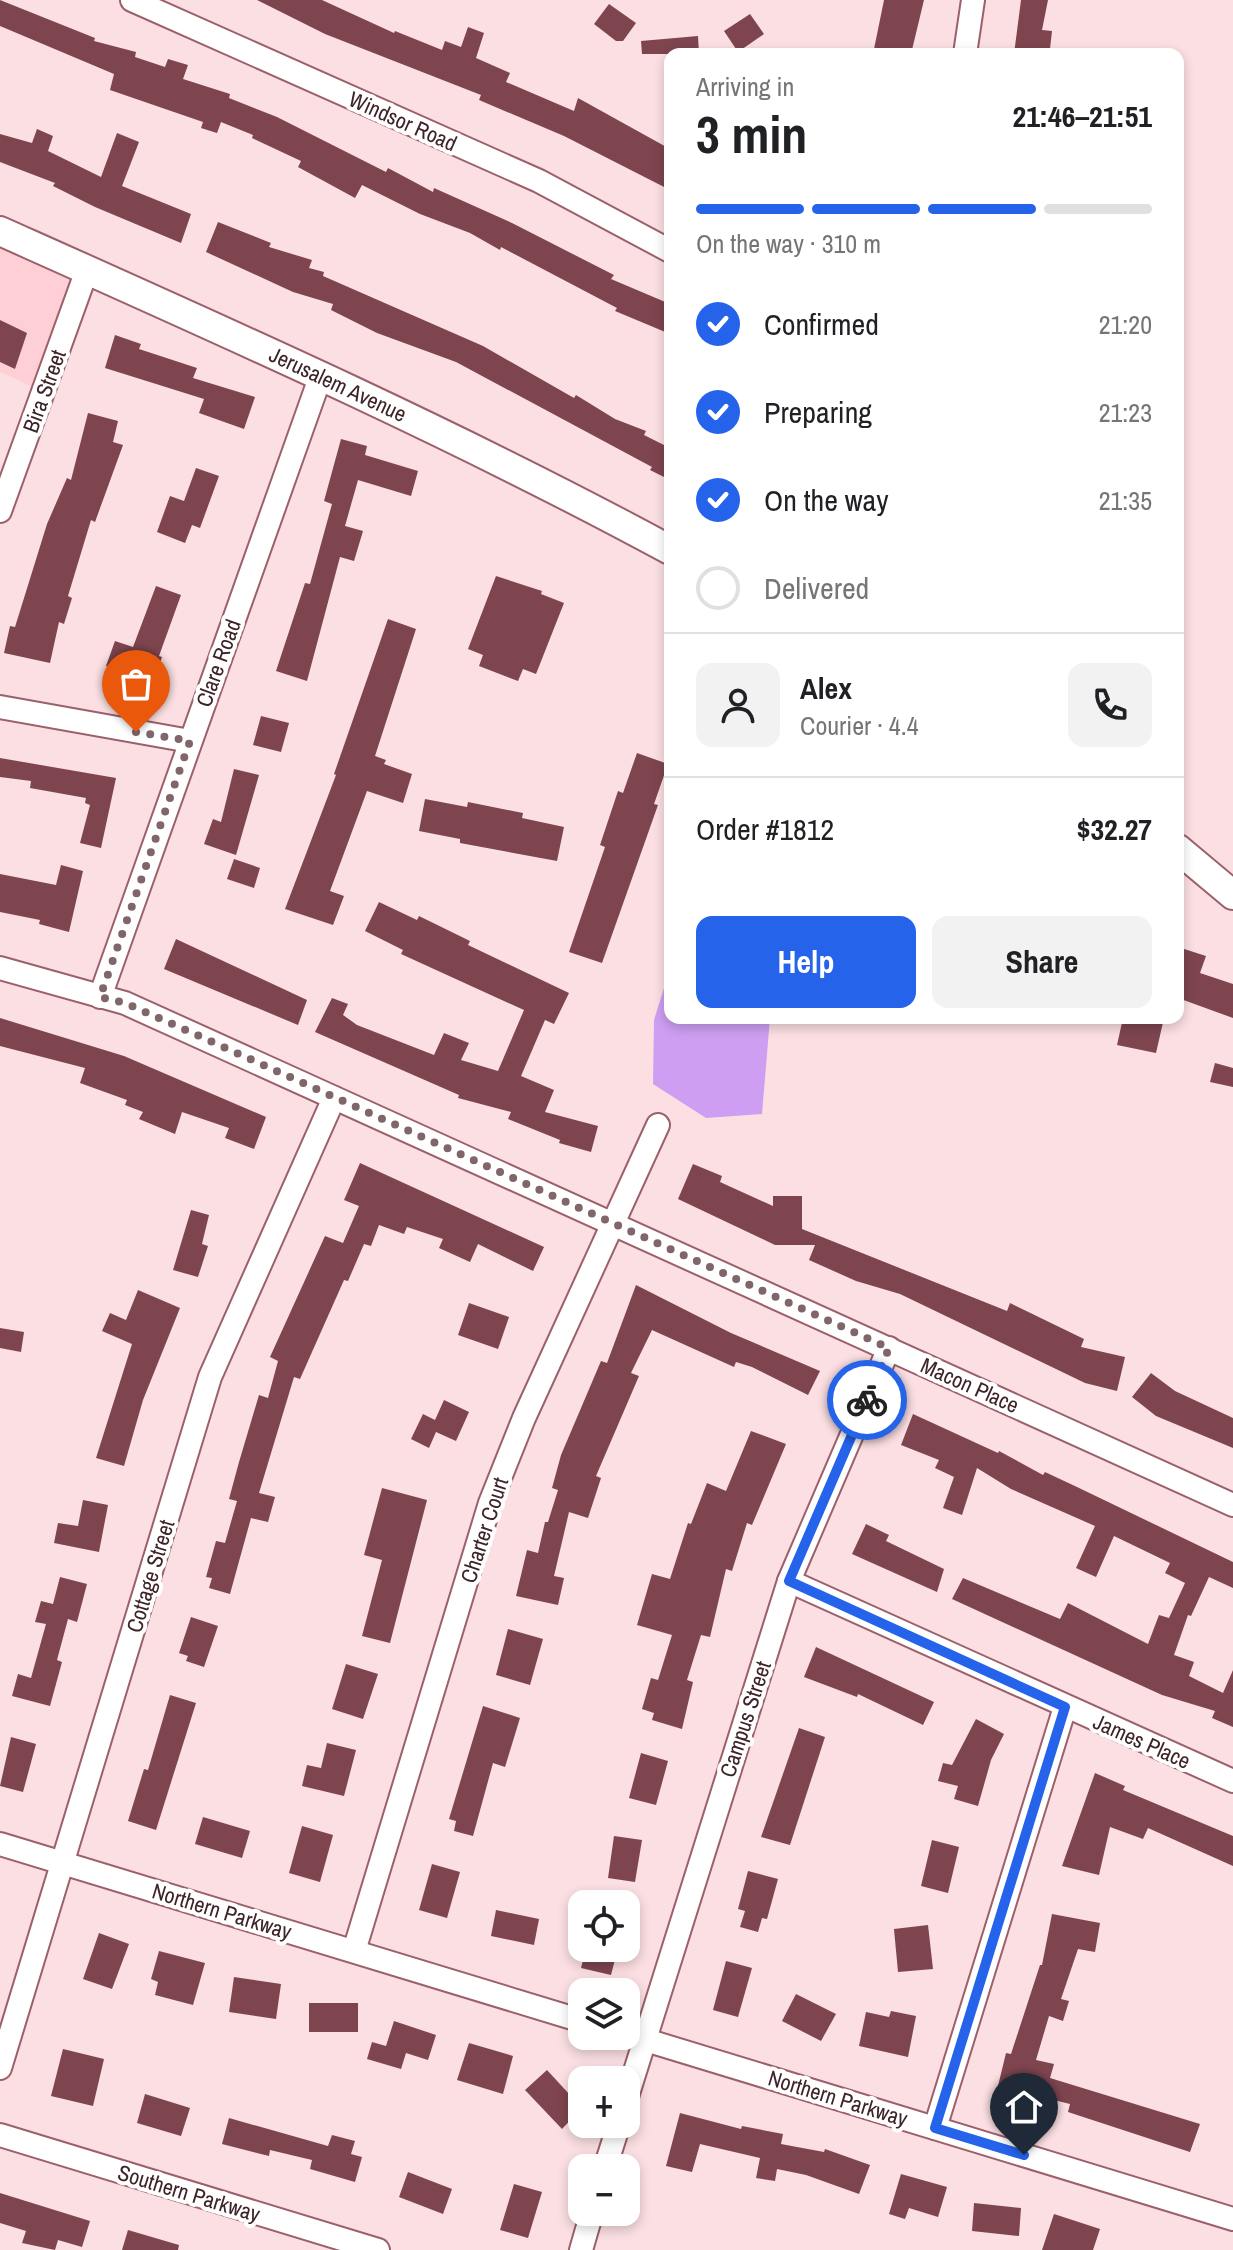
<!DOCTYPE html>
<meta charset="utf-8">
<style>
body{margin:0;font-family:"Archivo Narrow",sans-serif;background:#f2f2f2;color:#202124;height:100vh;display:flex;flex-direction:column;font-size:30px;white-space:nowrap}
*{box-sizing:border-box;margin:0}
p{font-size:26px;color:#757577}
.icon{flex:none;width:44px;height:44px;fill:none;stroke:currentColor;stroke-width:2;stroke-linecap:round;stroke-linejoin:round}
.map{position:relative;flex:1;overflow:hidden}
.drawer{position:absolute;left:664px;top:48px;width:520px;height:976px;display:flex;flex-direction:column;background:#fff;border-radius:16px;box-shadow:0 4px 12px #0003}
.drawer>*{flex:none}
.tools{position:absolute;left:568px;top:1890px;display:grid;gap:16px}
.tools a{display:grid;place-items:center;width:72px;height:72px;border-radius:16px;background:#fff;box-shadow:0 4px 12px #0003;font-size:40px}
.pin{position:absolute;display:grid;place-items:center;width:68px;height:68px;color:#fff;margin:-82px -34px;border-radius:50% 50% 50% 0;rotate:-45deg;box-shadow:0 0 8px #0007}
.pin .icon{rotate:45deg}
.courier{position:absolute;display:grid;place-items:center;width:80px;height:80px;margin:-40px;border:6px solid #2563eb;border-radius:50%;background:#fff;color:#222;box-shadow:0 2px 10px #0007}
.overview em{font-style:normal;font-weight:700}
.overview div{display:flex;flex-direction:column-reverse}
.overview{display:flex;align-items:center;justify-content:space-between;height:136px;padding:0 32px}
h1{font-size:52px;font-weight:700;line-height:60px}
.bar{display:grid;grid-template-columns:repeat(4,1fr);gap:12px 8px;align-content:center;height:96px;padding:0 32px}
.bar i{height:10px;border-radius:6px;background:#e0e0e0}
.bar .on{background:#2563eb}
.bar p{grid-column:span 4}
.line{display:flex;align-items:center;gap:20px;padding:0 32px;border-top:2px solid #e0e0e0}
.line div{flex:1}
.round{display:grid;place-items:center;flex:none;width:84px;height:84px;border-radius:16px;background:#f2f2f2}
ol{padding:0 32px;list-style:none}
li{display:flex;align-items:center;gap:24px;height:88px}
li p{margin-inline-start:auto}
li .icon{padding:8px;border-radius:50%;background:#2563eb;color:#fff;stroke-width:4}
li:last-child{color:#757577}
li i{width:44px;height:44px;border:4px solid #e0e0e0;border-radius:50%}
.cta{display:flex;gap:16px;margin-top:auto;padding:16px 32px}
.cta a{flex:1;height:92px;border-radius:16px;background:#2563eb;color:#fff;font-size:32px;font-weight:700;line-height:92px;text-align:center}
.cta a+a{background:#f2f2f2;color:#202124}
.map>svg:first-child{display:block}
.built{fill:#fed0d6}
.green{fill:#ce9ef2}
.building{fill:#7e454f}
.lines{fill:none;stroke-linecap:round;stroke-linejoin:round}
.minor-casing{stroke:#9c606a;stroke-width:26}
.major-casing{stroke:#9c606a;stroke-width:32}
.minor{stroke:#fff;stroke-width:22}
.major{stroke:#fff;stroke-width:28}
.done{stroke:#806569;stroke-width:8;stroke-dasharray:0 14.4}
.route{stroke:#2563eb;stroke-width:10}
.labels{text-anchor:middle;stroke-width:8;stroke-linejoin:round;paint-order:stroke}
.street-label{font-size:22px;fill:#3d2428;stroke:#fff}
</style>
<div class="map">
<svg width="1233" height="2250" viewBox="0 0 1233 2250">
<rect width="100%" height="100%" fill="#fbdfe2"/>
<!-- built -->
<polygon class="built" points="0,231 87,270 44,392 0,372"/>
<!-- green -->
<polygon class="green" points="670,969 670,1018 770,1018 762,1114 706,1118 653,1084 654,1020"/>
<!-- building -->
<g class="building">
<polygon points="0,0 95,38 94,41 136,52 135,57 165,67 168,59 188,65 183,79 230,94 229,98 277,117 386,172 388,168 433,192 434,188 512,223 614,275 611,279 670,304 670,334 615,311 617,308 501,247 500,250 470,233 420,214 362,185 355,198 298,167 301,161 252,138 253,135 221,122 217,133 201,128 203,122 110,90 114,74 0,26"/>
<polygon points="257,0 322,0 394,33 395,31 442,50 445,41 461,47 468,27 484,33 476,58 510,73 506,82 574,111 578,98 670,149 670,190 564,136 479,100 481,95 325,34"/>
<polygon points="884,0 924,0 911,54 873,54"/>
<polygon points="1021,0 1048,0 1042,30 1052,31 1050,49 1043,48 1042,54 1014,54"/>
<polygon points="609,4 636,23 623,41 616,41 594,24"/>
<polygon points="750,14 764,34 738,52 724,31"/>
<polygon points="698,36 699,54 642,54 641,41"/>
<polygon points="37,129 53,136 48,151 101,177 117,133 139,142 122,186 191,214 181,243 95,207 53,186 55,183 0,162 0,134 32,143"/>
<polygon points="218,222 271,243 269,247 312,260 309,268 324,272 323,276 483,346 574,398 576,395 615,419 646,431 644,435 664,445 670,432 670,480 650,470 652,467 456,362 377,333 331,310 333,304 293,292 206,252"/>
<polygon points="0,320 27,333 15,369 0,362"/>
<polygon points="115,335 141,344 139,349 197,368 193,378 255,397 244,429 199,413 204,399 105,368"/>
<polygon points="88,413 118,421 113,442 123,445 95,522 91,520 68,596 72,598 64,624 59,622 50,663 4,653 10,626 15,627 47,524 67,478 71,480"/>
<polygon points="341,439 367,446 365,455 418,471 411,496 358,480 345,526 363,531 354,561 340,557 307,681 276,671 305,583 310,584 332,504 324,501"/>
<polygon points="196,468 219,476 200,528 192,525 185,543 157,532 170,496 184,501"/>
<polygon points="496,576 542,591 541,594 564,603 536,674 523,669 518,681 479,666 483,655 468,649"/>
<polygon points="156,586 181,595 159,656 162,657 154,681 106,666 115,641 133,647"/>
<polygon points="388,619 416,629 375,756 386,760 384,764 412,774 403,803 367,791 330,891 344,896 333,925 285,909 336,775 334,774"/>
<polygon points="261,716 289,723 281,752 253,745"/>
<polygon points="637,753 668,764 654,804 658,805 602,963 569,952 605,847 600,845 618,791 623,793"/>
<polygon points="0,758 116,778 101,848 80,843 90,805 85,803 86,798 30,788 31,781 0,777"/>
<polygon points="234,769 259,775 236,855 204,844 213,819 221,822"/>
<polygon points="425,799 467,807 468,802 523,813 522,818 564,827 557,861 460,843 460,839 419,831"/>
<polygon points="234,859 260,868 254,888 227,879"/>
<polygon points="61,865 83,871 69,932 39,924 40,920 0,912 0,874 56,885"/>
<polygon points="379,902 417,920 419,916 470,941 468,945 569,993 554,1024 545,1020 521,1076 554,1090 545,1112 598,1126 591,1152 559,1143 560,1140 508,1119 511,1112 458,1098 459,1095 315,1032 332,998 348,1004 343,1015 357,1025 434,1055 444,1033 469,1043 461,1060 498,1071 524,1010 401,954 403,950 365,931"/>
<polygon points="176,939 307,1000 298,1025 164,969"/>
<polygon points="1178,947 1206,956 1200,973 1233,984 1233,1018 1178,998"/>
<polygon points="0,1018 124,1056 266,1117 254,1149 225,1138 229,1128 182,1112 175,1134 139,1119 143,1112 125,1105 127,1100 80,1083 85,1068 0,1046"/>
<polygon points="1123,1018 1164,1018 1156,1053 1117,1045"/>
<polygon points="1215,1063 1233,1068 1233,1087 1210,1082"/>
<polygon points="360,1163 544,1247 533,1271 478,1244 470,1262 439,1248 443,1239 407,1227 404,1234 379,1225 371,1246 364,1244 348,1281 344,1280 300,1379 294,1377 259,1493 275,1497 268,1522 251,1518 230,1594 209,1588 212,1578 206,1577 216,1541 225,1543 237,1501 229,1499 239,1462 259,1395 268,1398 278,1361 270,1357 325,1236 343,1243 359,1206 344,1200"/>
<polygon points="693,1164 722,1176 720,1182 773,1206 773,1196 802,1196 802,1229 1007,1311 1010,1303 1084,1339 1081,1347 1125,1357 1117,1391 1085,1383 900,1294 856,1281 809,1260 815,1245 775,1245 678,1199"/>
<polygon points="191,1210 209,1215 202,1244 208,1246 198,1277 173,1270"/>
<polygon points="636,1285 731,1333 820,1371 808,1395 752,1367 736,1362 734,1367 652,1330 631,1373 639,1376 596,1476 601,1478 588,1518 569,1512 554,1576 564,1578 558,1605 516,1596 527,1550 538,1553 545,1522 548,1522 558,1490 552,1488 561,1455 601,1361 607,1363"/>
<polygon points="138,1290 180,1308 143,1400 124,1466 96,1458 132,1344 102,1331 110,1313 126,1320"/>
<polygon points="469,1303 509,1317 498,1349 458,1335"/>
<polygon points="0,1328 24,1332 21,1352 0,1348"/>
<polygon points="1151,1373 1175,1391 1233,1418 1233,1448 1156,1416 1132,1397"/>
<polygon points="444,1400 469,1412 456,1441 436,1432 429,1448 411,1439 423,1414 435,1420"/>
<polygon points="913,1414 998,1453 999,1451 1043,1475 1045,1472 1077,1487 1233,1562 1233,1588 1209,1577 1191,1616 1188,1615 1174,1655 1194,1662 1189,1676 1223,1693 1233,1670 1233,1727 1212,1718 1215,1711 1162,1695 952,1599 963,1578 1060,1619 1068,1603 1148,1644 1159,1615 1169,1618 1185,1583 1165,1573 1170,1563 1114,1536 1096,1577 1076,1568 1095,1526 1011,1489 977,1468 962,1515 943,1508 954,1477 935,1468 939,1460 901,1445"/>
<polygon points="751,1431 786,1444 752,1525 747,1523 732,1571 726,1569 710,1637 701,1635 687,1680 693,1682 682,1729 652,1720 654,1713 642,1709 651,1678 658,1680 672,1635 637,1625 652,1574 670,1579 688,1523 691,1524 707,1483 726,1491"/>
<polygon points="382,1488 427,1500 390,1643 362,1636 382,1560 364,1555"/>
<polygon points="83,1500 108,1505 99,1552 54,1543 58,1523 78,1526"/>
<polygon points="866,1524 889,1535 886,1541 944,1569 937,1592 852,1554"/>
<polygon points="60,1577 87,1584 77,1622 68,1619 57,1660 62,1662 50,1706 12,1696 18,1674 31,1678 46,1624 35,1622 41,1601 53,1604"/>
<polygon points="191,1617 218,1626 204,1667 186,1661 188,1656 179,1653"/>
<polygon points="508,1629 543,1639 530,1685 496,1675"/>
<polygon points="816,1647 934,1702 923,1725 858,1694 857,1697 804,1677"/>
<polygon points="346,1664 378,1674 363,1719 332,1709"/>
<polygon points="170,1695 196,1703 156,1830 128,1821 144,1769 148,1770"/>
<polygon points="483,1706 520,1718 505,1767 493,1763 473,1836 454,1831 456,1821 449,1819"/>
<polygon points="976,1719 1004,1734 991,1760 978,1806 954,1799 958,1786 938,1781 943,1763 952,1765"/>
<polygon points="799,1728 825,1737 790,1845 761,1837"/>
<polygon points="11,1737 36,1744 23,1792 0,1786"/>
<polygon points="327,1743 356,1750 344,1796 302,1786 307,1765 321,1768"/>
<polygon points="641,1753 668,1761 656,1805 629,1798"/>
<polygon points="1095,1773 1125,1786 1123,1790 1233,1836 1233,1866 1148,1828 1143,1839 1110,1827 1099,1875 1062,1866"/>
<polygon points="203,1817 250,1831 242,1858 195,1844"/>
<polygon points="302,1826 333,1835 320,1882 289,1873"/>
<polygon points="614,1836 642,1840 635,1882 608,1878"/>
<polygon points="932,1840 959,1847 948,1893 921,1886"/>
<polygon points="432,1864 460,1872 447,1918 419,1910"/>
<polygon points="748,1871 778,1879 767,1919 762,1918 758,1932 740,1927 745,1911 738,1909"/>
<polygon points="496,1910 539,1919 534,1945 491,1936"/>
<polygon points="1052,1914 1100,1923 1095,1952 1078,1949 1061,1999 1069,2001 1063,2021 1049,2016 1036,2060 1054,2064 1050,2078 1200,2124 1190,2152 1068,2112 1070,2104 998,2086 1006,2053 1011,2054 1040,1965 1042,1965"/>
<polygon points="928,1925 933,1969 898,1972 894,1929"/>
<polygon points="99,1933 129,1944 112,1989 83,1979"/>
<polygon points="586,1948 618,1948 611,1975 581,1968"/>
<polygon points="159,1951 205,1963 193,2005 155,1995 158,1982 151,1979"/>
<polygon points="726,1961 752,1968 738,2017 713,2010"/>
<polygon points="234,1977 281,1984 276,2019 229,2012"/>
<polygon points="796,1994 836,2014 821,2041 782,2021"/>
<rect x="309" y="2003" width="49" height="29"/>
<polygon points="891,2011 916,2016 908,2057 859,2046 866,2012 889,2017"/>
<polygon points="394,2021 436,2035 428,2060 406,2053 401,2069 367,2059 372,2042 386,2046"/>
<polygon points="469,2043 513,2056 503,2094 457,2080"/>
<polygon points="63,2049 104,2059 93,2106 51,2096"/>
<polygon points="547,2070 582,2108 562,2129 525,2090"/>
<polygon points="145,2094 190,2108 181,2136 137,2123"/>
<polygon points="680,2113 741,2129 742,2126 783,2134 781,2144 824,2152 825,2149 870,2165 859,2194 806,2175 777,2169 775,2181 756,2178 760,2158 700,2144 692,2172 666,2166"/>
<polygon points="229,2118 328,2146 332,2135 355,2141 351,2154 362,2157 355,2182 310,2169 312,2160 270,2150 269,2156 222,2144"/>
<polygon points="408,2172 452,2189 443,2214 399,2197"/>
<polygon points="901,2174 947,2187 938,2217 909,2208 905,2219 889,2214"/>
<polygon points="514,2184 542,2192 528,2238 500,2230"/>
<polygon points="0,2193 90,2221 82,2247 58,2240 55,2250 22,2243 26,2231 0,2223"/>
<polygon points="974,2203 1021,2208 1019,2236 972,2231"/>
<polygon points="1054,2214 1100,2229 1093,2250 1042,2250"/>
<polygon points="128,2230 179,2245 178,2250 122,2250"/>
</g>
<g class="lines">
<defs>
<g id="minor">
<polyline points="132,0 539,181 670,251"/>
<polyline points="965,54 973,0"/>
<polyline points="0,511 87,270"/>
<polyline points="0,707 190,741"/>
<polyline points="0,968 125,1003 1233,1505"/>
<polyline points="100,997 321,375"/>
<polyline points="789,1581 1233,1781"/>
<polyline points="0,1844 582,2021"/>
<polyline points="354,1951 490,1503 524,1418 658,1125"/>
<polyline points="626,2034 1233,2219"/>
<polyline points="0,2068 210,1377 334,1098"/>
<polyline points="626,2100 789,1581 889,1348"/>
<polyline points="935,2128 1065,1707"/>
<polyline points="0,2135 378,2250"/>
<polyline points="605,2168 619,2124"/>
<polyline points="581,2250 592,2212"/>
</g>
<g id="major">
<path d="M0,231C226,332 452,432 670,550"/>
<polyline points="1178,849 1233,895"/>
</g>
</defs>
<!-- minor casing -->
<use href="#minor" class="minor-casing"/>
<!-- major casing -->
<use href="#major" class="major-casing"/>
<!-- minor -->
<use href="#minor" class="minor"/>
<!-- major -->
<use href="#major" class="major"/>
</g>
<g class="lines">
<!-- done -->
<polyline class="done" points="136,732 190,741 100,997 125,1003 197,1035 889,1348 867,1400"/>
<!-- route -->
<polyline class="route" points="867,1400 789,1581 1065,1707 935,2128 1024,2155"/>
</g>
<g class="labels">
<!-- street labels -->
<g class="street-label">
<text transform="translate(403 121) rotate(24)" y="8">Windsor Road</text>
<text transform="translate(338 384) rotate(25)" y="8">Jerusalem Avenue</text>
<text transform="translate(44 391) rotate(-70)" y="8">Bira Street</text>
<text transform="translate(218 663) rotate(-70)" y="8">Clare Road</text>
<text transform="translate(970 1385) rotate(24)" y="8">Macon Place</text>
<text transform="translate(484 1530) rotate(-72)" y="8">Charter Court</text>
<text transform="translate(150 1576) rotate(-73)" y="8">Cottage Street</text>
<text transform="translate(745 1719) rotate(-72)" y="8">Campus Street</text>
<text transform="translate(1142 1741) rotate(24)" y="8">James Place</text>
<text transform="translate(222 1911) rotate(17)" y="8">Northern Parkway</text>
<text transform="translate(838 2098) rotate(17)" y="8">Northern Parkway</text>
<text transform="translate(189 2193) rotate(17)" y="8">Southern Parkway</text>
</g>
</g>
</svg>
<div class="tools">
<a><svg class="icon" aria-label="locate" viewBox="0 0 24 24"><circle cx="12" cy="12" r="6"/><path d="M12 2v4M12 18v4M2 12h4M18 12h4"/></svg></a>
<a><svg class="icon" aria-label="layers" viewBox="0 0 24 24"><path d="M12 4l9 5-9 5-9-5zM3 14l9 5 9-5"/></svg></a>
<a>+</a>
<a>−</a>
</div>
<div class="pin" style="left:136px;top:732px;background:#ea580c"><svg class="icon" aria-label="bag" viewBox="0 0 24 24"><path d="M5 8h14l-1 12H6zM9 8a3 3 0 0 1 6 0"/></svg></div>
<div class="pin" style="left:1024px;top:2155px;background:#1f2937"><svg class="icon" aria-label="home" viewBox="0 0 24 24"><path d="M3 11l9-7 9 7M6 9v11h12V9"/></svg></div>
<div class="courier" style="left:867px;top:1400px"><svg class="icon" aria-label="bike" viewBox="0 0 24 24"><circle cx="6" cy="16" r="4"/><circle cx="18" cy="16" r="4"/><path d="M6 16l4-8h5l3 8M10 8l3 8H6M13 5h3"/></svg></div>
<section class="drawer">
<div class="overview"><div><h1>3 min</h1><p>Arriving in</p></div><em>21:46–21:51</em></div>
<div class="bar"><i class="on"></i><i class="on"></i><i class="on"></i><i></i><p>On the way · 310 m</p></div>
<ol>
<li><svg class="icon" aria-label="check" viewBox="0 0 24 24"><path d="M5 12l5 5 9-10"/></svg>Confirmed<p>21:20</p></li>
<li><svg class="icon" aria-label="check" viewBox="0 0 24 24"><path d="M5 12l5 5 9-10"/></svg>Preparing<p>21:23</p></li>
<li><svg class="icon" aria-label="check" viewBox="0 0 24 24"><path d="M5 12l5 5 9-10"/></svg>On the way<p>21:35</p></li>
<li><i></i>Delivered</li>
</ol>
<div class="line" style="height:144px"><a class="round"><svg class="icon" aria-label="person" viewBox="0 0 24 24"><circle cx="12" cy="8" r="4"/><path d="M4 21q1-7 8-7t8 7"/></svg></a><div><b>Alex</b><p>Courier · 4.4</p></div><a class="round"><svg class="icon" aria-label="phone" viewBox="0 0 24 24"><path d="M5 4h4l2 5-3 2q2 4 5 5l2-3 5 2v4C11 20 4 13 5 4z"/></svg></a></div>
<div class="line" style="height:104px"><div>Order #1812</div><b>$32.27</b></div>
<div class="cta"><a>Help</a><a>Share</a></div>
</section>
</div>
